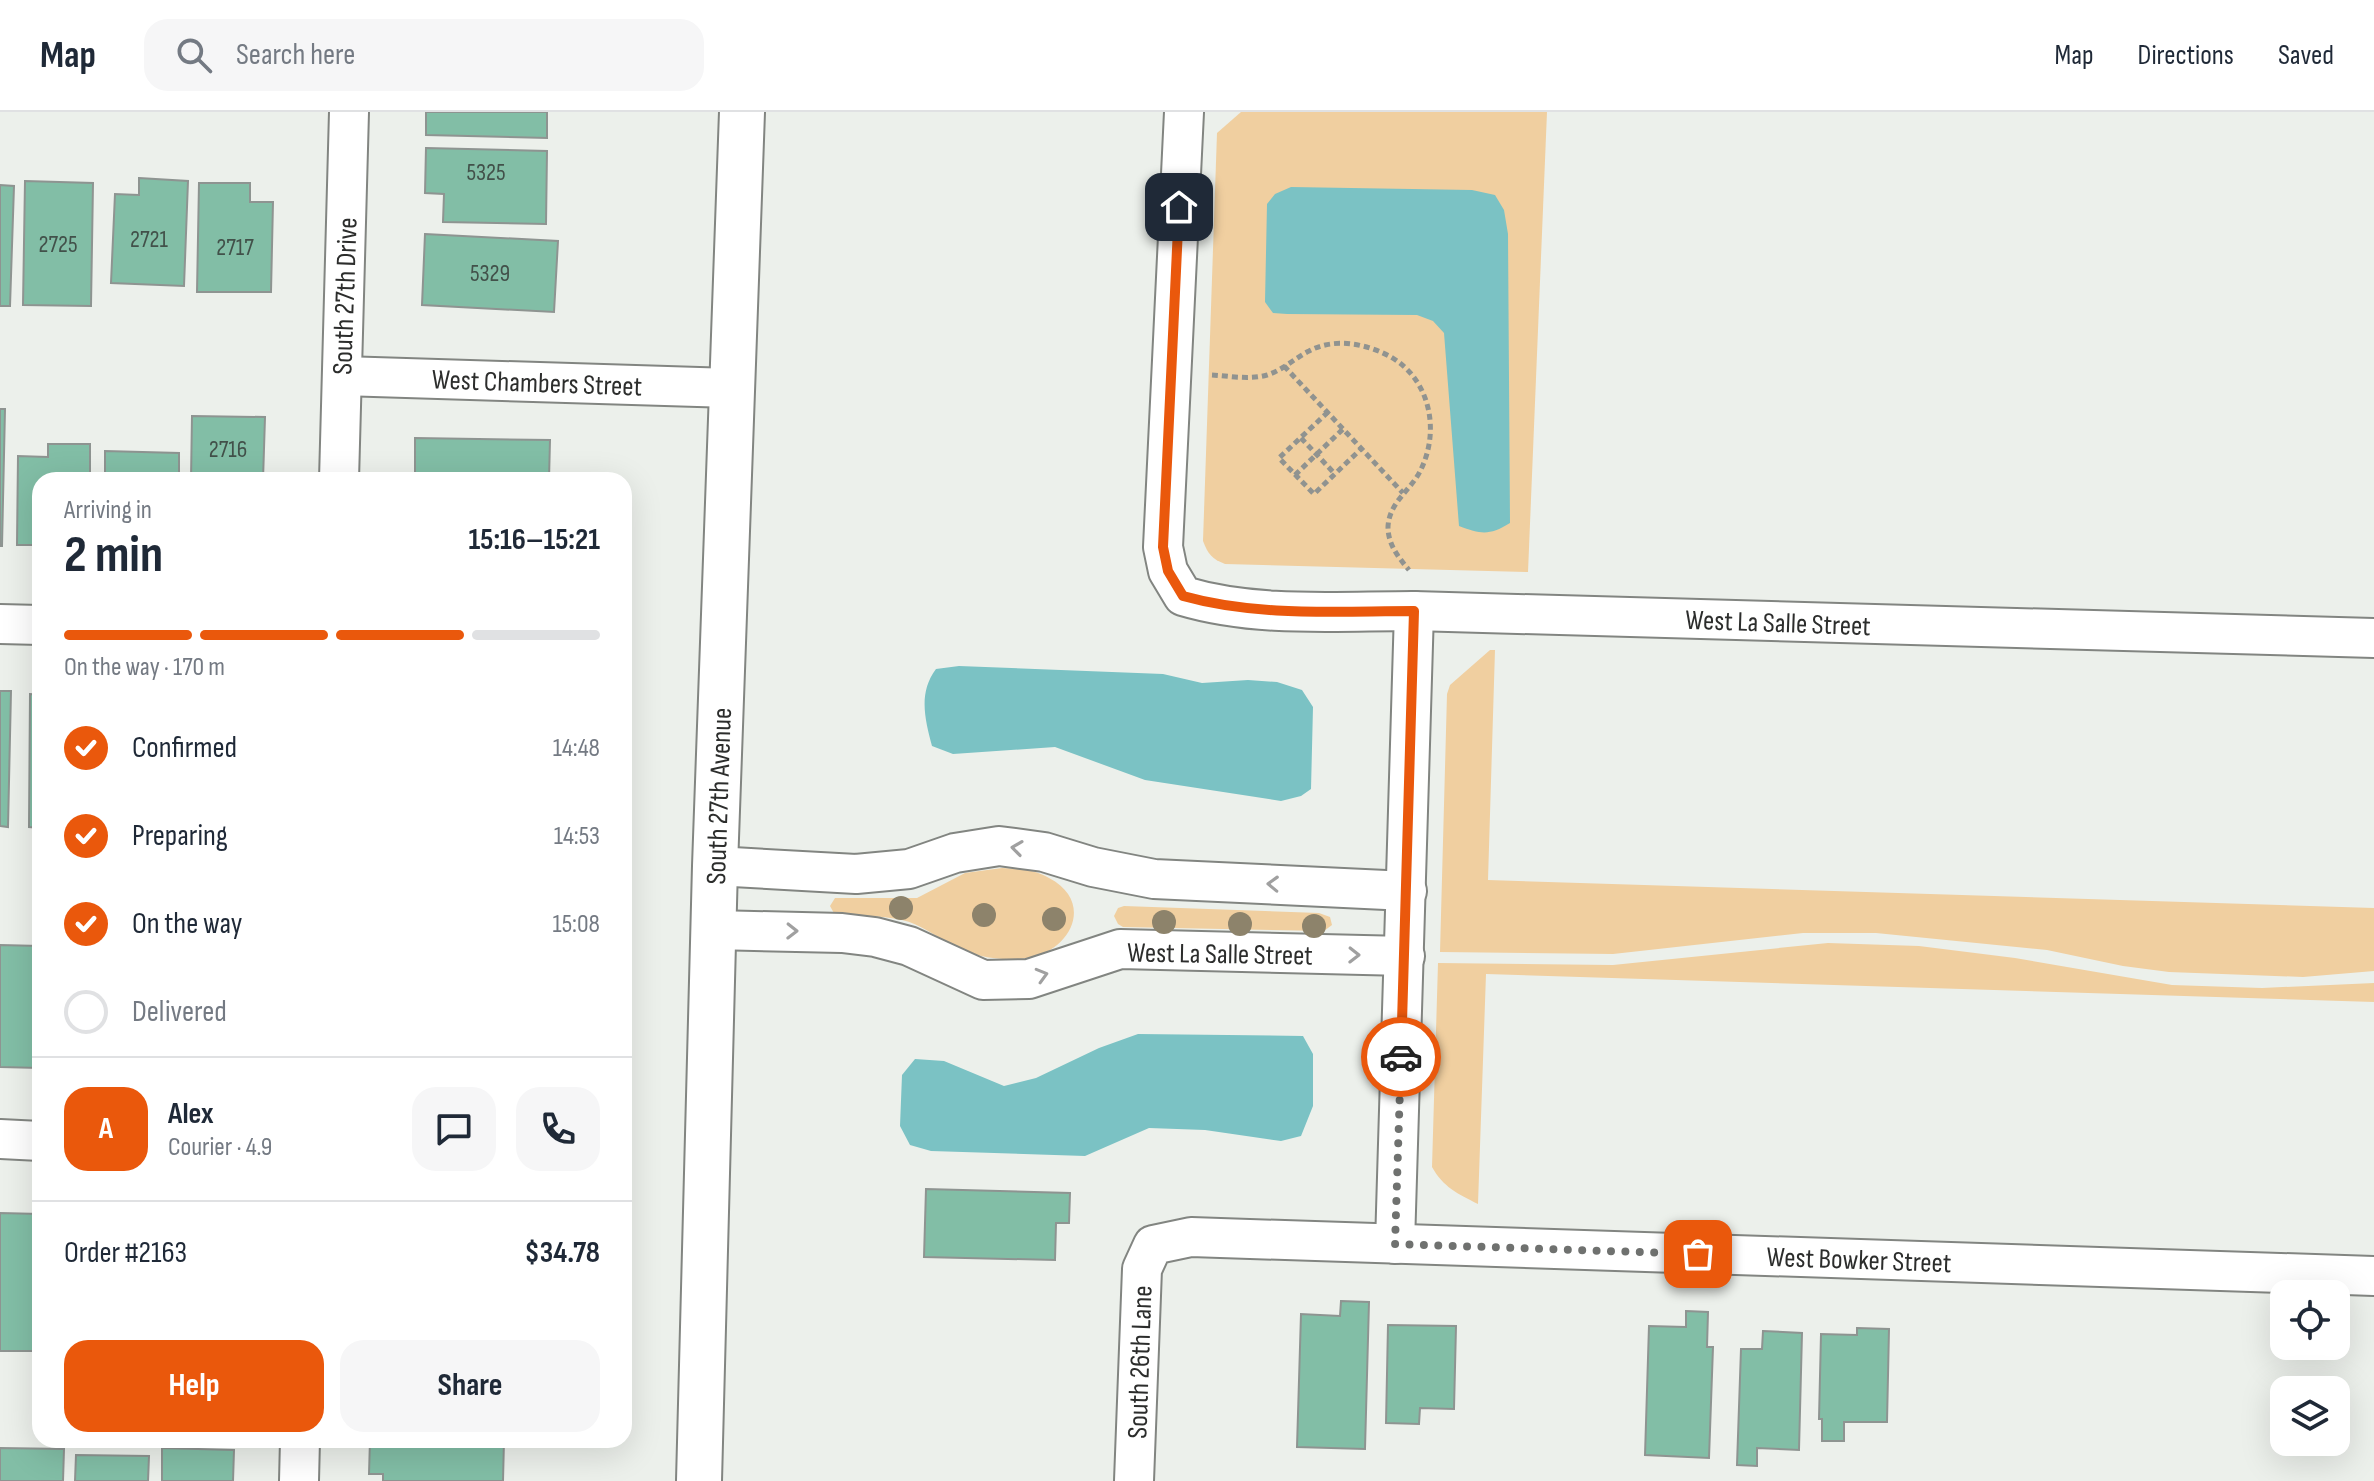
<!DOCTYPE html>
<meta charset="utf-8">
<style>
body{margin:0;font-family:"Sofia Sans Condensed",sans-serif;background:#f6f6f7;color:#1f2937;height:100vh;display:flex;flex-direction:column;font-size:30px;white-space:nowrap}
*{box-sizing:border-box;margin:0}
p{font-size:26px;color:#747a83}
.icon{flex:none;width:44px;height:44px;fill:none;stroke:currentColor;stroke-width:2;stroke-linecap:round;stroke-linejoin:round}
.map{position:relative;flex:1;overflow:hidden}
.side{position:absolute;left:32px;top:360px;width:600px;height:976px;display:flex;flex-direction:column;background:#fff;border-radius:24px;box-shadow:0 8px 32px #0002}
.side>*{flex:none}
.tools{position:absolute;left:2270px;top:1168px;display:grid;gap:16px}
.tools a{display:grid;place-items:center;width:80px;height:80px;border-radius:16px;background:#fff;box-shadow:0 8px 32px #0002;font-size:40px}
.pin{position:absolute;display:grid;place-items:center;width:68px;height:68px;color:#fff;margin:-34px;border-radius:16px;box-shadow:0 4px 12px #0006}
.courier{position:absolute;display:grid;place-items:center;width:80px;height:80px;margin:-40px;border:6px solid #ea580c;border-radius:50%;background:#fff;color:#222;box-shadow:0 2px 10px #0007}
.head em{font-style:normal;font-weight:700}
.head div{display:flex;flex-direction:column-reverse}
.head{display:flex;align-items:center;justify-content:space-between;height:136px;padding:0 32px}
h1{font-size:52px;font-weight:700;line-height:60px}
.bar{display:grid;grid-template-columns:repeat(4,1fr);gap:12px 8px;align-content:center;height:96px;padding:0 32px}
.bar i{height:10px;border-radius:6px;background:#e0e1e3}
.bar .selected{background:#ea580c}
.bar p{grid-column:span 4}
.line{display:flex;align-items:center;gap:20px;padding:0 32px;border-top:2px solid #e0e1e3}
.line div{flex:1}
.round{display:grid;place-items:center;flex:none;width:84px;height:84px;border-radius:24px;background:#f6f6f7}
ol{padding:0 32px;list-style:none}
li{display:flex;align-items:center;gap:24px;height:88px}
li p{margin-inline-start:auto}
li .icon{padding:8px;border-radius:50%;background:#ea580c;color:#fff;stroke-width:4}
li:last-child{color:#747a83}
li i{width:44px;height:44px;border:4px solid #e0e1e3;border-radius:50%}
.primary-button{display:flex;gap:16px;margin-top:auto;padding:16px 32px}
.primary-button a{flex:1;height:92px;border-radius:24px;background:#ea580c;color:#fff;font-size:32px;font-weight:700;line-height:92px;text-align:center}
.primary-button a+a{background:#f6f6f7;color:#1f2937}
header{display:flex;align-items:center;gap:48px;box-sizing:border-box;height:112px;padding:0 40px;background:#fff;border-bottom:2px solid #e0e1e3}
header strong{font-size:38px}
nav{display:flex;gap:44px;margin-inline-start:auto;font-size:28px}
.search{width:560px;height:72px;background:#f6f6f7;display:flex;align-items:center;gap:20px;box-sizing:border-box;padding:0 28px;border-radius:24px;color:#747a83;font-size:30px}
.map>svg:first-child{display:block}
.green{fill:#f0cfa0}
.water{fill:#7bc2c4}
.building{fill:#82bea6;stroke:#8e9491;stroke-width:2}
.lines{fill:none;stroke-linecap:round;stroke-linejoin:round}
.street-casing{stroke:#828581;stroke-width:42}
.secondary-casing{stroke:#828581;stroke-width:48}
.path{stroke:#909390;stroke-width:5;stroke-dasharray:6 4;stroke-linecap:butt}
.street{stroke:#fff;stroke-width:38}
.secondary{stroke:#fff;stroke-width:44}
.tree{fill:#8d836b}
.oneway{stroke:#a0a0a0}
.done{stroke:#6f716f;stroke-width:8;stroke-dasharray:0 14.4}
.route{stroke:#ea580c;stroke-width:10}
.labels{text-anchor:middle;stroke-width:7;stroke-linejoin:round;paint-order:stroke}
.number-label{font-size:24px;fill:#42514a}
.street-label{font-size:28px;fill:#2c2d2c;stroke:#fff}
</style>
<header>
<strong>Map</strong>
<div class="search"><svg class="icon" aria-label="search" viewBox="0 0 24 24"><circle cx="10" cy="10" r="6"/><path d="M15 15l6 6"/></svg>Search here</div>
<nav><a>Map</a><a>Directions</a><a>Saved</a></nav>
</header>
<div class="map">
<svg width="2374" height="1369" viewBox="0 0 2374 1369">
<rect width="100%" height="100%" fill="#ecf0eb"/>
<!-- green -->
<g class="green">
<path d="M1241,0H1547L1528,460L1225,452C1212,447 1208,442 1203,429L1217,21Z"/>
<polygon points="1490,538 1495,538 1488,768 2374,796 2374,859 2303,865 2169,860 2123,854 2047,838 1876,821 1803,821 1613,842 1440,840 1447,582 1450,573"/>
<path d="M1002,756C1019,757 1034,757 1049,766C1095,790 1071,839 1028,846C1002,850 974,845 951,832C935,824 920,812 902,808C880,803 857,804 835,803L830,794L835,786H917L965,761Z"/>
<polygon points="1124,794 1319,801 1330,805 1332,813 1324,819 1123,815 1118,812 1114,804 1118,796"/>
<path d="M1828,831L1919,834L2015,846L2172,873L2262,876L2374,871V890L1486,862L1478,1092C1458,1082 1443,1075 1432,1055L1438,851L1613,853Z"/>
</g>
<!-- water -->
<g class="water">
<path d="M1291,75L1472,78L1495,83L1504,98L1508,122L1510,411C1489,424 1481,422 1459,414L1444,221L1433,209L1417,203L1287,202L1273,201L1265,190L1267,92L1275,82Z"/>
<path d="M959,554L1163,562L1202,571L1248,568L1277,570L1302,578L1313,595L1311,677L1301,684L1281,689L1145,668L1055,635L953,642L932,634C925,607 918,581 936,557Z"/>
<polygon points="1138,922 1303,924 1313,942 1313,994 1301,1024 1281,1029 1205,1018 1149,1016 1085,1044 931,1039 910,1033 900,1014 902,963 915,947 944,949 1004,974 1036,966 1099,936"/>
</g>
<!-- building -->
<g class="building">
<polygon points="426,0 547,0 547,26 426,23"/>
<polygon points="426,36 547,39 546,112 443,110 444,82 425,81"/>
<polygon points="139,66 188,69 184,174 111,171 115,82 139,83"/>
<polygon points="25,69 93,71 91,194 23,193"/>
<polygon points="199,71 250,71 250,90 273,90 271,180 197,180"/>
<polygon points="0,73 14,74 10,194 0,194"/>
<polygon points="425,122 558,129 554,200 422,193"/>
<polygon points="0,297 5,297 2,434 0,434"/>
<polygon points="192,304 265,305 263,368 191,368"/>
<polygon points="415,326 550,328 549,368 415,368"/>
<polygon points="48,332 90,332 90,368 40,368 40,433 17,433 18,344 48,345"/>
<polygon points="105,339 179,341 179,368 105,368"/>
<polygon points="0,579 11,579 8,715 0,714"/>
<polygon points="30,582 40,583 40,716 29,715"/>
<polygon points="0,833 40,834 40,956 0,955"/>
<polygon points="926,1077 1070,1081 1069,1111 1056,1111 1055,1148 924,1145"/>
<polygon points="0,1101 40,1102 40,1239 0,1239"/>
<polygon points="1341,1189 1369,1190 1365,1337 1297,1335 1301,1202 1340,1204"/>
<polygon points="1686,1199 1708,1200 1707,1235 1713,1235 1709,1346 1645,1343 1649,1214 1686,1215"/>
<polygon points="1388,1213 1456,1214 1454,1297 1420,1296 1419,1312 1386,1311"/>
<polygon points="1857,1216 1889,1217 1887,1310 1844,1310 1844,1329 1822,1329 1822,1307 1819,1307 1821,1222 1857,1223"/>
<polygon points="1763,1219 1802,1221 1799,1338 1757,1336 1757,1354 1737,1353 1741,1237 1762,1237"/>
<polygon points="370,1328 504,1328 503,1369 383,1369 383,1362 369,1362"/>
<polygon points="0,1336 64,1337 63,1369 0,1369"/>
<polygon points="162,1336 234,1338 233,1369 162,1369"/>
<polygon points="76,1343 149,1344 148,1369 75,1369"/>
</g>
<g class="lines">
<defs>
<g id="street">
<path d="M1184,0L1163,435L1168,459L1183,484C1257,506 1337,499 1414,499L2374,526"/>
<polyline points="342,264 731,276"/>
<polyline points="339,368 349,0"/>
<polyline points="0,512 40,513"/>
<polyline points="715,754 856,762 909,757 955,741 999,734 1044,740 1093,755 1154,767 1407,779"/>
<polyline points="714,818 842,821 875,825 909,834 983,868 1029,867 1120,837 1405,844"/>
<polyline points="0,1027 40,1029"/>
<polyline points="1395,1132 1414,499"/>
<polyline points="299,1369 300,1328"/>
<polyline points="1134,1369 1142,1157 1153,1133 1191,1125 2374,1164"/>
</g>
<polyline id="secondary" points="699,1369 715,754 742,0"/>
</defs>
<!-- street casing -->
<use href="#street" class="street-casing"/>
<!-- secondary casing -->
<use href="#secondary" class="secondary-casing"/>
<!-- path -->
<g class="path">
<polyline points="1284,254 1403,381"/>
<path d="M1212,263C1230,264 1250,268 1267,263C1283,258 1295,246 1309,239C1335,225 1367,232 1391,245C1432,269 1441,323 1418,363C1407,381 1389,392 1388,415C1388,432 1398,445 1409,458"/>
<polyline points="1328,300 1279,346 1314,382 1362,336"/>
<polyline points="1301,326 1335,362"/>
<polyline points="1295,363 1343,317"/>
</g>
<!-- street -->
<use href="#street" class="street"/>
<!-- secondary -->
<use href="#secondary" class="secondary"/>
</g>
<!-- trees -->
<g class="tree">
<circle cx="901" cy="796" r="12"/>
<circle cx="984" cy="803" r="12"/>
<circle cx="1054" cy="807" r="12"/>
<circle cx="1164" cy="810" r="12"/>
<circle cx="1240" cy="812" r="12"/>
<circle cx="1314" cy="814" r="12"/>
</g>
<!-- one-way arrows -->
<defs><path id="oneway-chevron" d="M-2-3.5L2.5 0L-2 3.5" fill="none" stroke-width="1.6" stroke-linecap="round" stroke-linejoin="round" transform="scale(2)"/></defs>
<g class="oneway">
<use href="#oneway-chevron" transform="translate(1017 736) rotate(-172)"/>
<use href="#oneway-chevron" transform="translate(1273 772) rotate(-178)"/>
<use href="#oneway-chevron" transform="translate(792 819) rotate(1)"/>
<use href="#oneway-chevron" transform="translate(1354 843) rotate(1)"/>
<use href="#oneway-chevron" transform="translate(1042 863) rotate(-16)"/>
</g>
<g class="lines">
<!-- done -->
<polyline class="done" points="1401,945 1395,1132 1698,1142"/>
<!-- route -->
<path class="route" d="M1179,95L1163,435L1168,459L1183,484C1258,505 1337,499 1414,499L1401,945"/>
</g>
<g class="labels">
<!-- number labels -->
<g class="number-label">
<text x="486" y="68">5325</text>
<text x="149" y="135">2721</text>
<text x="58" y="140">2725</text>
<text x="235" y="143">2717</text>
<text x="490" y="169">5329</text>
<text x="228" y="345">2716</text>
</g>
<!-- street labels -->
<g class="street-label">
<text transform="translate(344 184) rotate(-88)" y="10">South 27th Drive</text>
<text transform="translate(537 270) rotate(2)" y="10">West Chambers Street</text>
<text transform="translate(1778 510) rotate(2)" y="10">West La Salle Street</text>
<text transform="translate(718 684) rotate(-88)" y="10">South 27th Avenue</text>
<text transform="translate(1220 841) rotate(1)" y="10">West La Salle Street</text>
<text transform="translate(1859 1147) rotate(2)" y="10">West Bowker Street</text>
<text transform="translate(1139 1250) rotate(-88)" y="10">South 26th Lane</text>
</g>
</g>
</svg>
<div class="tools">
<a><svg class="icon" aria-label="locate" viewBox="0 0 24 24"><circle cx="12" cy="12" r="6"/><path d="M12 2v4M12 18v4M2 12h4M18 12h4"/></svg></a>
<a><svg class="icon" aria-label="layers" viewBox="0 0 24 24"><path d="M12 4l9 5-9 5-9-5zM3 14l9 5 9-5"/></svg></a>
</div>
<div class="pin" style="left:1698px;top:1142px;background:#ea580c"><svg class="icon" aria-label="bag" viewBox="0 0 24 24"><path d="M5 8h14l-1 12H6zM9 8a3 3 0 0 1 6 0"/></svg></div>
<div class="pin" style="left:1179px;top:95px;background:#1f2937"><svg class="icon" aria-label="home" viewBox="0 0 24 24"><path d="M3 11l9-7 9 7M6 9v11h12V9"/></svg></div>
<div class="courier" style="left:1401px;top:945px"><svg class="icon" aria-label="car" viewBox="0 0 24 24"><path d="M5 17H2v-5l4-1 3-4h7l3 4 3 1v5h-3M9 17h6M6 11h13"/><circle cx="7" cy="17" r="2"/><circle cx="17" cy="17" r="2"/></svg></div>
<section class="side">
<div class="head"><div><h1>2 min</h1><p>Arriving in</p></div><em>15:16–15:21</em></div>
<div class="bar"><i class="selected"></i><i class="selected"></i><i class="selected"></i><i></i><p>On the way · 170 m</p></div>
<ol>
<li><svg class="icon" aria-label="check" viewBox="0 0 24 24"><path d="M5 12l5 5 9-10"/></svg>Confirmed<p>14:48</p></li>
<li><svg class="icon" aria-label="check" viewBox="0 0 24 24"><path d="M5 12l5 5 9-10"/></svg>Preparing<p>14:53</p></li>
<li><svg class="icon" aria-label="check" viewBox="0 0 24 24"><path d="M5 12l5 5 9-10"/></svg>On the way<p>15:08</p></li>
<li><i></i>Delivered</li>
</ol>
<div class="line" style="height:144px"><b class="round" style="background:#ea580c;color:#fff">A</b><div><b>Alex</b><p>Courier · 4.9</p></div><a class="round"><svg class="icon" aria-label="chat" viewBox="0 0 24 24"><path d="M4 5h16v11H9l-5 4z"/></svg></a><a class="round"><svg class="icon" aria-label="phone" viewBox="0 0 24 24"><path d="M5 4h4l2 5-3 2q2 4 5 5l2-3 5 2v4C11 20 4 13 5 4z"/></svg></a></div>
<div class="line" style="height:104px"><div>Order #2163</div><b>$34.78</b></div>
<div class="primary-button"><a>Help</a><a>Share</a></div>
</section>
</div>
